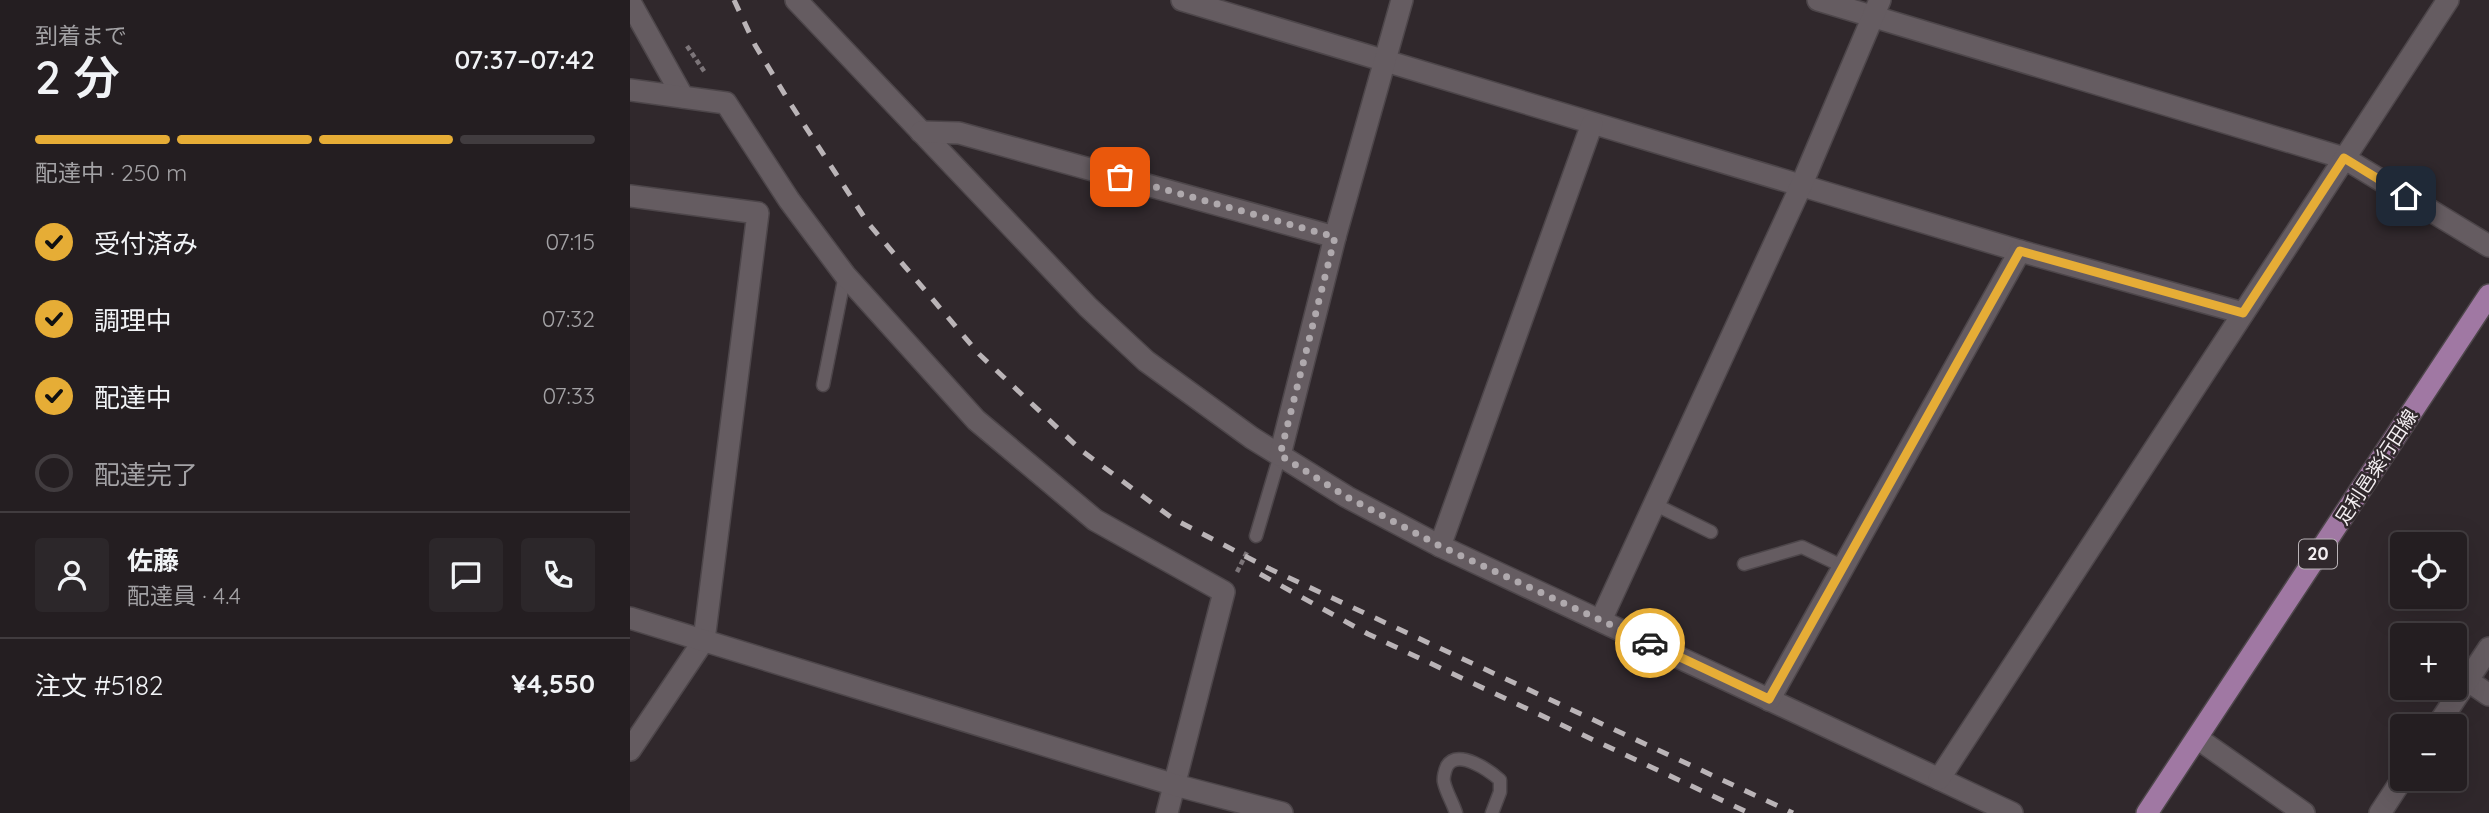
<!DOCTYPE html>
<html lang="ja">
<meta charset="utf-8">
<style>
body{margin:0;font-family:Quicksand,"Noto Sans JP",sans-serif;background:#2c272a;color:#f1f3f6;height:100vh;display:flex;flex-direction:column;font-size:26px;white-space:nowrap}
*{box-sizing:border-box;margin:0}
p{font-size:23px;color:#a3a2a5}
.icon{flex:none;width:38px;height:38px;fill:none;stroke:currentColor;stroke-width:2;stroke-linecap:round;stroke-linejoin:round}
.map{position:relative;flex:1;overflow:hidden}
.sheet{display:flex;flex-direction:column;background:#241e21;width:630px}
.sheet>*{flex:none}
.tools{position:absolute;left:1760px;top:532px;display:grid;gap:14px}
.tools a{display:grid;place-items:center;width:77px;height:77px;border-radius:7px;background:#241e21;box-shadow:0 7px 28px #0002,0 0 0 2px #413c3f;font-size:35px}
.pin{position:absolute;display:grid;place-items:center;width:60px;height:60px;color:#fff;margin:-30px;border-radius:14px;box-shadow:0 4px 10px #0006}
.courier{position:absolute;display:grid;place-items:center;width:70px;height:70px;margin:-35px;border:5px solid #e6ad36;border-radius:50%;background:#fff;color:#222;box-shadow:0 2px 9px #0007}
.overview em{font-style:normal;font-weight:600}
.overview div{display:flex;flex-direction:column-reverse}
.overview{display:flex;align-items:center;justify-content:space-between;height:119px;padding:0 35px}
h1{font-size:46px;font-weight:600;line-height:52px}
.bar{display:grid;grid-template-columns:repeat(4,1fr);gap:10px 7px;align-content:center;height:84px;padding:0 35px}
.bar i{height:9px;border-radius:5px;background:#413c3f}
.bar .on{background:#e6ad36}
.bar p{grid-column:span 4}
.line{display:flex;align-items:center;gap:18px;padding:0 35px;border-top:2px solid #413c3f}
.line div{flex:1}
.round{display:grid;place-items:center;flex:none;width:74px;height:74px;border-radius:7px;background:#2c272a}
ol{padding:0 35px;list-style:none}
li{display:flex;align-items:center;gap:21px;height:77px}
li p{margin-inline-start:auto}
li .icon{padding:7px;border-radius:50%;background:#e6ad36;color:#111;stroke-width:4}
li:last-child{color:#a3a2a5}
li i{width:38px;height:38px;border:4px solid #413c3f;border-radius:50%}
main{display:flex;flex:1;min-height:0}
.map>svg:first-child{display:block}
.lines{fill:none;stroke-linecap:round;stroke-linejoin:round}
.service-casing{stroke:#4d464a;stroke-width:15}
.minor-casing{stroke:#4d464a;stroke-width:24}
.primary-casing{stroke:#4d464a;stroke-width:24}
.path{stroke:#7c7579;stroke-width:4.5;stroke-dasharray:5 3.5;stroke-linecap:butt}
.service{stroke:#655c61;stroke-width:12}
.minor{stroke:#655c61;stroke-width:21}
.primary{stroke:#a078a3;stroke-width:21}
.rail{stroke:#bab4b7;stroke-width:5;stroke-dasharray:12 12;stroke-linecap:butt}
.done{stroke:#afa9ad;stroke-width:7;stroke-dasharray:0 12.6}
.route{stroke:#e6ad36;stroke-width:9}
.labels{text-anchor:middle;stroke-width:5;stroke-linejoin:round;paint-order:stroke}
.shield{fill:#30282c;stroke:#b9b3b7;stroke-width:2}
.shield-label{font-size:18px;font-weight:bold;fill:#f4eff2}
.street-label{font-size:19px;fill:#f4eff2;stroke:#30282c}
</style>
<main>
<section class="sheet">
<div class="overview"><div><h1>2 分</h1><p>到着まで</p></div><em>07:37–07:42</em></div>
<div class="bar"><i class="on"></i><i class="on"></i><i class="on"></i><i></i><p>配達中 · 250 m</p></div>
<ol>
<li><svg class="icon" aria-label="check" viewBox="0 0 24 24"><path d="M5 12l5 5 9-10"/></svg>受付済み<p>07:15</p></li>
<li><svg class="icon" aria-label="check" viewBox="0 0 24 24"><path d="M5 12l5 5 9-10"/></svg>調理中<p>07:32</p></li>
<li><svg class="icon" aria-label="check" viewBox="0 0 24 24"><path d="M5 12l5 5 9-10"/></svg>配達中<p>07:33</p></li>
<li><i></i>配達完了</li>
</ol>
<div class="line" style="height:126px"><a class="round"><svg class="icon" aria-label="person" viewBox="0 0 24 24"><circle cx="12" cy="8" r="4"/><path d="M4 21q1-7 8-7t8 7"/></svg></a><div><b>佐藤</b><p>配達員 · 4.4</p></div><a class="round"><svg class="icon" aria-label="chat" viewBox="0 0 24 24"><path d="M4 5h16v11H9l-5 4z"/></svg></a><a class="round"><svg class="icon" aria-label="phone" viewBox="0 0 24 24"><path d="M5 4h4l2 5-3 2q2 4 5 5l2-3 5 2v4C11 20 4 13 5 4z"/></svg></a></div>
<div class="line" style="height:91px"><div>注文 #5182</div><b>¥4,550</b></div>
</section>
<div class="map">
<svg width="1859" height="813" viewBox="0 0 1859 813">
<rect width="100%" height="100%" fill="#30282c"/>
<g class="lines">
<defs>
<g id="service">
<polyline points="193,385 215,275"/>
<polyline points="1024,504 1081,532"/>
<polyline points="626,536 650,455"/>
<polyline points="1114,564 1172,547 1214,567"/>
<path d="M826,813C823,803 816,792 814,782C813,778 815,770 817,766C828,748 860,771 870,780V792L862,813"/>
</g>
<g id="minor">
<polyline points="166,0 458,307 516,361 622,438 717,497 810,546 1382,813"/>
<polyline points="552,0 1390,251 1613,313"/>
<polyline points="1188,0 1714,158 1859,246"/>
<polyline points="0,2 53,97"/>
<polyline points="0,90 96,103 159,200 215,275 346,420 465,520 594,592 537,813"/>
<polyline points="291,132 329,133 705,237"/>
<polyline points="0,196 128,213 74,640 0,750"/>
<polyline points="650,455 705,237 772,0"/>
<polyline points="810,546 962,124"/>
<polyline points="0,618 545,785 652,813"/>
<polyline points="971,620 1171,186 1250,0"/>
<polyline points="1837,680 1859,695"/>
<polyline points="1139,700 1390,251"/>
<polyline points="1807,726 1859,648"/>
<polyline points="1567,738 1674,813"/>
<polyline points="1309,779 1818,0"/>
<polyline points="1750,813 1773,778"/>
</g>
<polyline id="primary" points="1517,813 1859,295"/>
</defs>
<!-- service casing -->
<use href="#service" class="service-casing"/>
<!-- minor casing -->
<use href="#minor" class="minor-casing"/>
<!-- primary casing -->
<use href="#primary" class="primary-casing"/>
<!-- path -->
<g class="path">
<polyline points="57,46 76,74"/>
<polyline points="607,572 617,552"/>
</g>
<!-- service -->
<use href="#service" class="service"/>
<!-- minor -->
<use href="#minor" class="minor"/>
<!-- primary -->
<use href="#primary" class="primary"/>
<!-- rail -->
<g class="rail">
<polyline points="104,0 125,45 160,103 238,223 349,354 452,451 542,518 638,568 1163,813"/>
<polyline points="630,574 738,634 1119,813"/>
</g>
</g>
<g class="lines">
<!-- done -->
<polyline class="done" points="490,177 705,237 650,455 717,497 810,546 1020,643"/>
<!-- route -->
<polyline class="route" points="1020,643 1139,699 1390,251 1613,313 1714,158 1776,196"/>
</g>
<g class="labels">
<!-- shield labels -->
<rect class="shield" x="1669" y="539.5" width="38" height="29" rx="5"/>
<g class="shield-label">
<text x="1688" y="560">20</text>
</g>
<!-- street labels -->
<g class="street-label">
<text transform="translate(1746 467) rotate(-57)" y="7">足利邑楽行田線</text>
</g>
</g>
</svg>
<div class="tools">
<a><svg class="icon" aria-label="locate" viewBox="0 0 24 24"><circle cx="12" cy="12" r="6"/><path d="M12 2v4M12 18v4M2 12h4M18 12h4"/></svg></a>
<a>+</a>
<a>−</a>
</div>
<div class="pin" style="left:490px;top:177px;background:#ea580c"><svg class="icon" aria-label="bag" viewBox="0 0 24 24"><path d="M5 8h14l-1 12H6zM9 8a3 3 0 0 1 6 0"/></svg></div>
<div class="pin" style="left:1776px;top:196px;background:#1f2937"><svg class="icon" aria-label="home" viewBox="0 0 24 24"><path d="M3 11l9-7 9 7M6 9v11h12V9"/></svg></div>
<div class="courier" style="left:1020px;top:643px"><svg class="icon" aria-label="car" viewBox="0 0 24 24"><path d="M5 17H2v-5l4-1 3-4h7l3 4 3 1v5h-3M9 17h6M6 11h13"/><circle cx="7" cy="17" r="2"/><circle cx="17" cy="17" r="2"/></svg></div>
</div>
</main>
